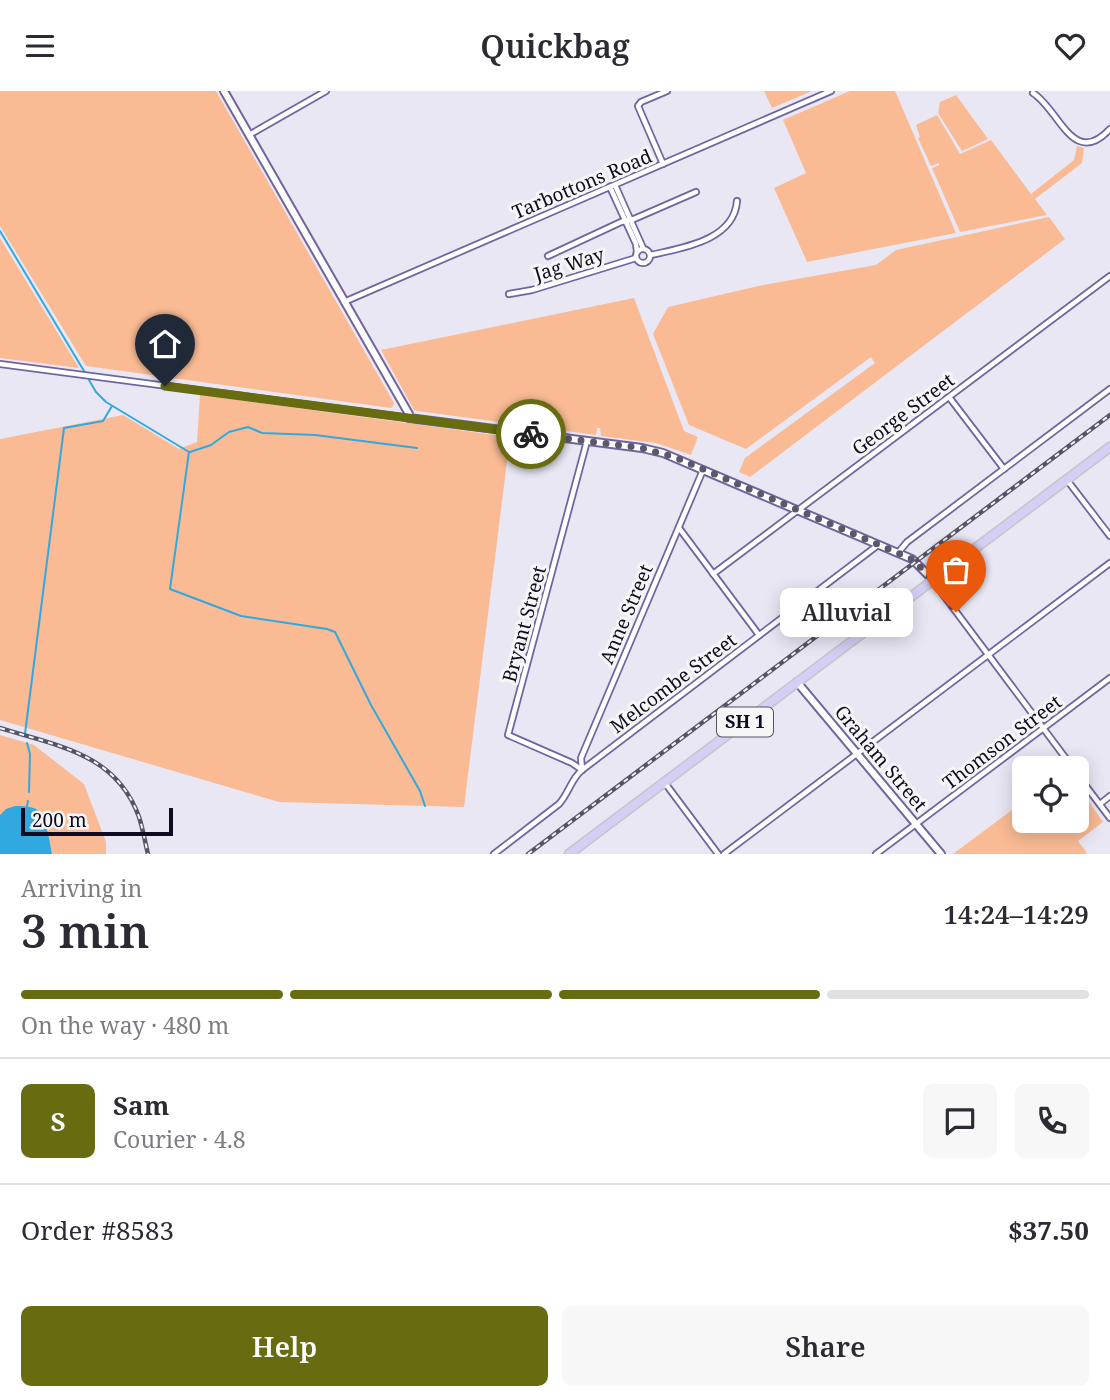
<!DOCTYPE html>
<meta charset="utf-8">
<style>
body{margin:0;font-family:"Noto Serif",serif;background:#f7f7f7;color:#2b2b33;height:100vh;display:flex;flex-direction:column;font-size:26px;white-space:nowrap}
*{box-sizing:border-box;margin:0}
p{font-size:23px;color:#7c7c81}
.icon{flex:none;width:38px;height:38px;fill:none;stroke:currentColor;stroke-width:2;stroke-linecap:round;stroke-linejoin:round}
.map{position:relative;height:763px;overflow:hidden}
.sheet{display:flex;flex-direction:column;background:#fff;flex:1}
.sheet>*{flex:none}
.controls{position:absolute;left:1012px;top:665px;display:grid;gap:14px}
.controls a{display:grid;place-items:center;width:77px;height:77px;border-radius:10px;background:#fff;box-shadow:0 4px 18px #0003;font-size:35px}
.scale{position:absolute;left:21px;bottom:18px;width:152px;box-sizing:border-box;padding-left:7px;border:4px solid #100b21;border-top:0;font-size:19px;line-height:24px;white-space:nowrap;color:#100b21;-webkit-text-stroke:5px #f6f6f6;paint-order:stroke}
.pin{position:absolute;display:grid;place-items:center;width:60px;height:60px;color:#fff;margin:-72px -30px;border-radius:50% 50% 50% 0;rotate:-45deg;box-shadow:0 0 7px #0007}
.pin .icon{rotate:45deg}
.courier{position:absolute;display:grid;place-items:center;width:70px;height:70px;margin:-35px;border:5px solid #676c10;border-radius:50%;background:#fff;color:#222;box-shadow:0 2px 9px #0007}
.bubble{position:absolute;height:49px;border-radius:10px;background:#fff;box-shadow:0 4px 18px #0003;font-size:23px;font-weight:600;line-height:49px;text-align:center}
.overview em{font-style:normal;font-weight:600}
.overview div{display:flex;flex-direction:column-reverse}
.overview{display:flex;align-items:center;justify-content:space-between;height:119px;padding:0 21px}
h1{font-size:46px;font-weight:600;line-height:52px}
.bar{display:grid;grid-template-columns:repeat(4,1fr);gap:10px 7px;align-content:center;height:84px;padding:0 21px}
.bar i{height:9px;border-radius:5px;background:#e1e1e2}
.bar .current{background:#676c10}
.bar p{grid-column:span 4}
.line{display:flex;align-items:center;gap:18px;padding:0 21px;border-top:2px solid #e1e1e2}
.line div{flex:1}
.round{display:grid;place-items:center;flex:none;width:74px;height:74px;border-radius:10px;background:#f7f7f7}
.primary-button{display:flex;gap:14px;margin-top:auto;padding:14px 21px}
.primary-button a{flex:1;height:80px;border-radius:10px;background:#676c10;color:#fff;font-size:28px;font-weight:600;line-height:80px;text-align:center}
.primary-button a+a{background:#f7f7f7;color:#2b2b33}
header{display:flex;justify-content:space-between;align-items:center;height:91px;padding:0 21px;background:#fff;font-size:32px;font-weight:600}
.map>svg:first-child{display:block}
.green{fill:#fabb94}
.water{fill:#31a9e0}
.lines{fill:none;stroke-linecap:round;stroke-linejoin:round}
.stream{stroke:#31a9e0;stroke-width:2}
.street-casing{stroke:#71649e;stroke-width:8}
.secondary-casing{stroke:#71649e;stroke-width:10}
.highway-casing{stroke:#c6c4ca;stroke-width:11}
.street{stroke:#fff;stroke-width:4.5}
.secondary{stroke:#fff;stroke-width:6}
.highway{stroke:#d5cef5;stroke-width:8}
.rail-casing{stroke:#575366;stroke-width:4.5}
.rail{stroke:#f6f6f6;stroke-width:2;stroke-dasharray:5;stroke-linecap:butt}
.done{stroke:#5c586b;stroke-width:7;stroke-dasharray:0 12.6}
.route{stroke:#676c10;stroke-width:9}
.labels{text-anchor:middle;stroke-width:6;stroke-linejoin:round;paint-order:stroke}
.shield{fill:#f6f6f6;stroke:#555261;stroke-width:2}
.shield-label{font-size:18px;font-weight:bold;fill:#100b21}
.street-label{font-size:19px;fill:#100b21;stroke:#f6f6f6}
</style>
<header><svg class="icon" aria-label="menu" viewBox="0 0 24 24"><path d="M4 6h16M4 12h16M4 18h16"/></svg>Quickbag<svg class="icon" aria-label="heart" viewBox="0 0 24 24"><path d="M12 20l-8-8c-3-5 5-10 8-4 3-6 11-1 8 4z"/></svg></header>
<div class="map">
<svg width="1110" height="763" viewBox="0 0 1110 763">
<rect width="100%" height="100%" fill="#e9e7f4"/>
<!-- green -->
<g class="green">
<polygon points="0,0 216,0 394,312 393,315 391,317 86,275 0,135"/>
<polygon points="764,0 812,0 772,17"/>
<polygon points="850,0 895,0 956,142 807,171 774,97 806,82 783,29"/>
<polygon points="956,4 988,48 962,60 938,22 940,11"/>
<polygon points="937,24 960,63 991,49 1031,103 1074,69 1077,55 1084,57 1082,72 1035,108 1047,124 960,141 932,77 939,74 939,72 931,75 918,47 920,46 916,34"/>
<polygon points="1049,126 1065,148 750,386 739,381 745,367 875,272 871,266 746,358 689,334 653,243 668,216 763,194 876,174 896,159"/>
<polygon points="0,147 79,277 0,267"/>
<polygon points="634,207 684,340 698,346 691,364 656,352 601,345 600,337 597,337 596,344 417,320 414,319 381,259"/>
<polygon points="200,304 510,346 464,716 279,711 0,629 0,348 123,324 179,358 197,351"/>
<polygon points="0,644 34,654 84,693 106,751 106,763 0,763"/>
<polygon points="1088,709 1103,731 1078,750 1087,762 1085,763 953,763 1024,710 1024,730 1076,730 1076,718"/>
</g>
<!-- water -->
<path class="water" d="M15,715C23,715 31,715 38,719C46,726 50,752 52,763H0V724L6,718Z"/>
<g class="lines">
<!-- stream -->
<g class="stream">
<polyline points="0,140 84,280"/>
<polyline points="89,289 96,301 106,311 189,361 170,498 241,525 327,538 335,541 371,614 420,700 425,715"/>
<polyline points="190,361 211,354 229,341 248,336 262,342 315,344 417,357"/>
<polyline points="25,643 64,337 103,330 112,315"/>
<polyline points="27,652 30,663 29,701"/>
<polyline points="27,715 28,710"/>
</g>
<defs>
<g id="street">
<path d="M1033,2C1059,18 1073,78 1110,38"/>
<polyline points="249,44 326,0"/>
<polyline points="663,73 638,15 641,11 667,0"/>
<polyline points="615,94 643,157"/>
<polyline points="610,96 636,153 637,161"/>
<circle cx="643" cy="165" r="7"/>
<path d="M651,164C681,157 734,150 737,110"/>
<polyline points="548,165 621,131 634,128 696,101"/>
<polyline points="509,203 532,199 636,167"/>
<polyline points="344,211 831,0"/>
<polyline points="0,273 409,327"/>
<polyline points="949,306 1004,378"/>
<polyline points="1067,389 1110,445"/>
<polyline points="679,437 759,544"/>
<polyline points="898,462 907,451 1110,298"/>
<polyline points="713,483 1110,185"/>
<polyline points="933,490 1073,677"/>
<polyline points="582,679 572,672 508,644 587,350"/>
<polyline points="582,679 581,667 703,379"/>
<polyline points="1076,682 1110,727"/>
<polyline points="665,692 718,763"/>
<polyline points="1100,713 1110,705"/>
<path d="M494,763L559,713C569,702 571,688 582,679L878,454"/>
<polyline points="724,763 1110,472"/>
<polyline points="876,763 1110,587"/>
</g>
<g id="secondary">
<polyline points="224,0 409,323 409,327 642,357 663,362 912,468 933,489"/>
<polyline points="797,591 941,763"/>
</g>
<polyline id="highway" points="569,763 1110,356"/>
</defs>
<!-- street casing -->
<use href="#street" class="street-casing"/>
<!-- secondary casing -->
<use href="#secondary" class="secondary-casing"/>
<!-- highway casing -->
<use href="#highway" class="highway-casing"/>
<!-- street -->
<use href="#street" class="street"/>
<!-- secondary -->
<use href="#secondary" class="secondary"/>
<!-- highway -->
<use href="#highway" class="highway"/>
<defs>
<g id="rail">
<path d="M0,637C57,655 116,662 139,726C143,738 145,751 148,763"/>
<polyline points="528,763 1110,324"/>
</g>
</defs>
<!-- rail casing -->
<use href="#rail" class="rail-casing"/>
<!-- rail -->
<use href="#rail" class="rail"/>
</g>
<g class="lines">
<!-- done -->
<polyline class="done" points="531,343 642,357 677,367 912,468 933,489 956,521"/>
<!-- route -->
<polyline class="route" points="165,295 531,343"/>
</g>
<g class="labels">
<!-- shield labels -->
<rect class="shield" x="717" y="616.5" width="56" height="29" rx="5"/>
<g class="shield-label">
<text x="745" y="637">SH 1</text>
</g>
<!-- street labels -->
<g class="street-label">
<text transform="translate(582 93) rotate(-23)" y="7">Tarbottons Road</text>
<text transform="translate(569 173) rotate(-17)" y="7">Jag Way</text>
<text transform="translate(903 323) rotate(-37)" y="7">George Street</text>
<text transform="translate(626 523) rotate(-67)" y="7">Anne Street</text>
<text transform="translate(524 533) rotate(-75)" y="7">Bryant Street</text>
<text transform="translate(673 592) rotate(-37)" y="7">Melcombe Street</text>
<text transform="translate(1002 651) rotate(-37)" y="7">Thomson Street</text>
<text transform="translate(881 667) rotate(50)" y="7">Graham Street</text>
</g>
</g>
</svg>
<div class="controls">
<a><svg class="icon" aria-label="locate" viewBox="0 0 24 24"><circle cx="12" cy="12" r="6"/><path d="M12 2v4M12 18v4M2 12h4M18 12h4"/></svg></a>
</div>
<div class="scale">200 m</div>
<div class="pin" style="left:956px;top:521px;background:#ea580c"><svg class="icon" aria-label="bag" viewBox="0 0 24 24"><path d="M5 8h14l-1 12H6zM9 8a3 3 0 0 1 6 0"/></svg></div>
<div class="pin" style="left:165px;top:295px;background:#1f2937"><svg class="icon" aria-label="home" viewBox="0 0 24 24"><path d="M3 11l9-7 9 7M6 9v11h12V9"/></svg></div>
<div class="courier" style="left:531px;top:343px"><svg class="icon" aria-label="bike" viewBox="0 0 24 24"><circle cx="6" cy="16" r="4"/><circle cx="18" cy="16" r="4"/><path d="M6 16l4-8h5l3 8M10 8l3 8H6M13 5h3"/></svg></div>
<div class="bubble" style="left:780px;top:497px;width:133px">Alluvial</div>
</div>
<section class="sheet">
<div class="overview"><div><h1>3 min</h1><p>Arriving in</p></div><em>14:24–14:29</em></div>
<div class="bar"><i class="current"></i><i class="current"></i><i class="current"></i><i></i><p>On the way · 480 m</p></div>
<div class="line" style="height:126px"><b class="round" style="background:#676c10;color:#fff">S</b><div><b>Sam</b><p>Courier · 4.8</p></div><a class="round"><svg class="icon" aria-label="chat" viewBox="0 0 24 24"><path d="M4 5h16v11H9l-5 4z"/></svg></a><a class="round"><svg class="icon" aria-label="phone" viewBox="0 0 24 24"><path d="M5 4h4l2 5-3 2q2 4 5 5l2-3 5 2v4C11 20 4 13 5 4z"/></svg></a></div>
<div class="line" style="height:91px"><div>Order #8583</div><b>$37.50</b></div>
<div class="primary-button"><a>Help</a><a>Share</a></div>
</section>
